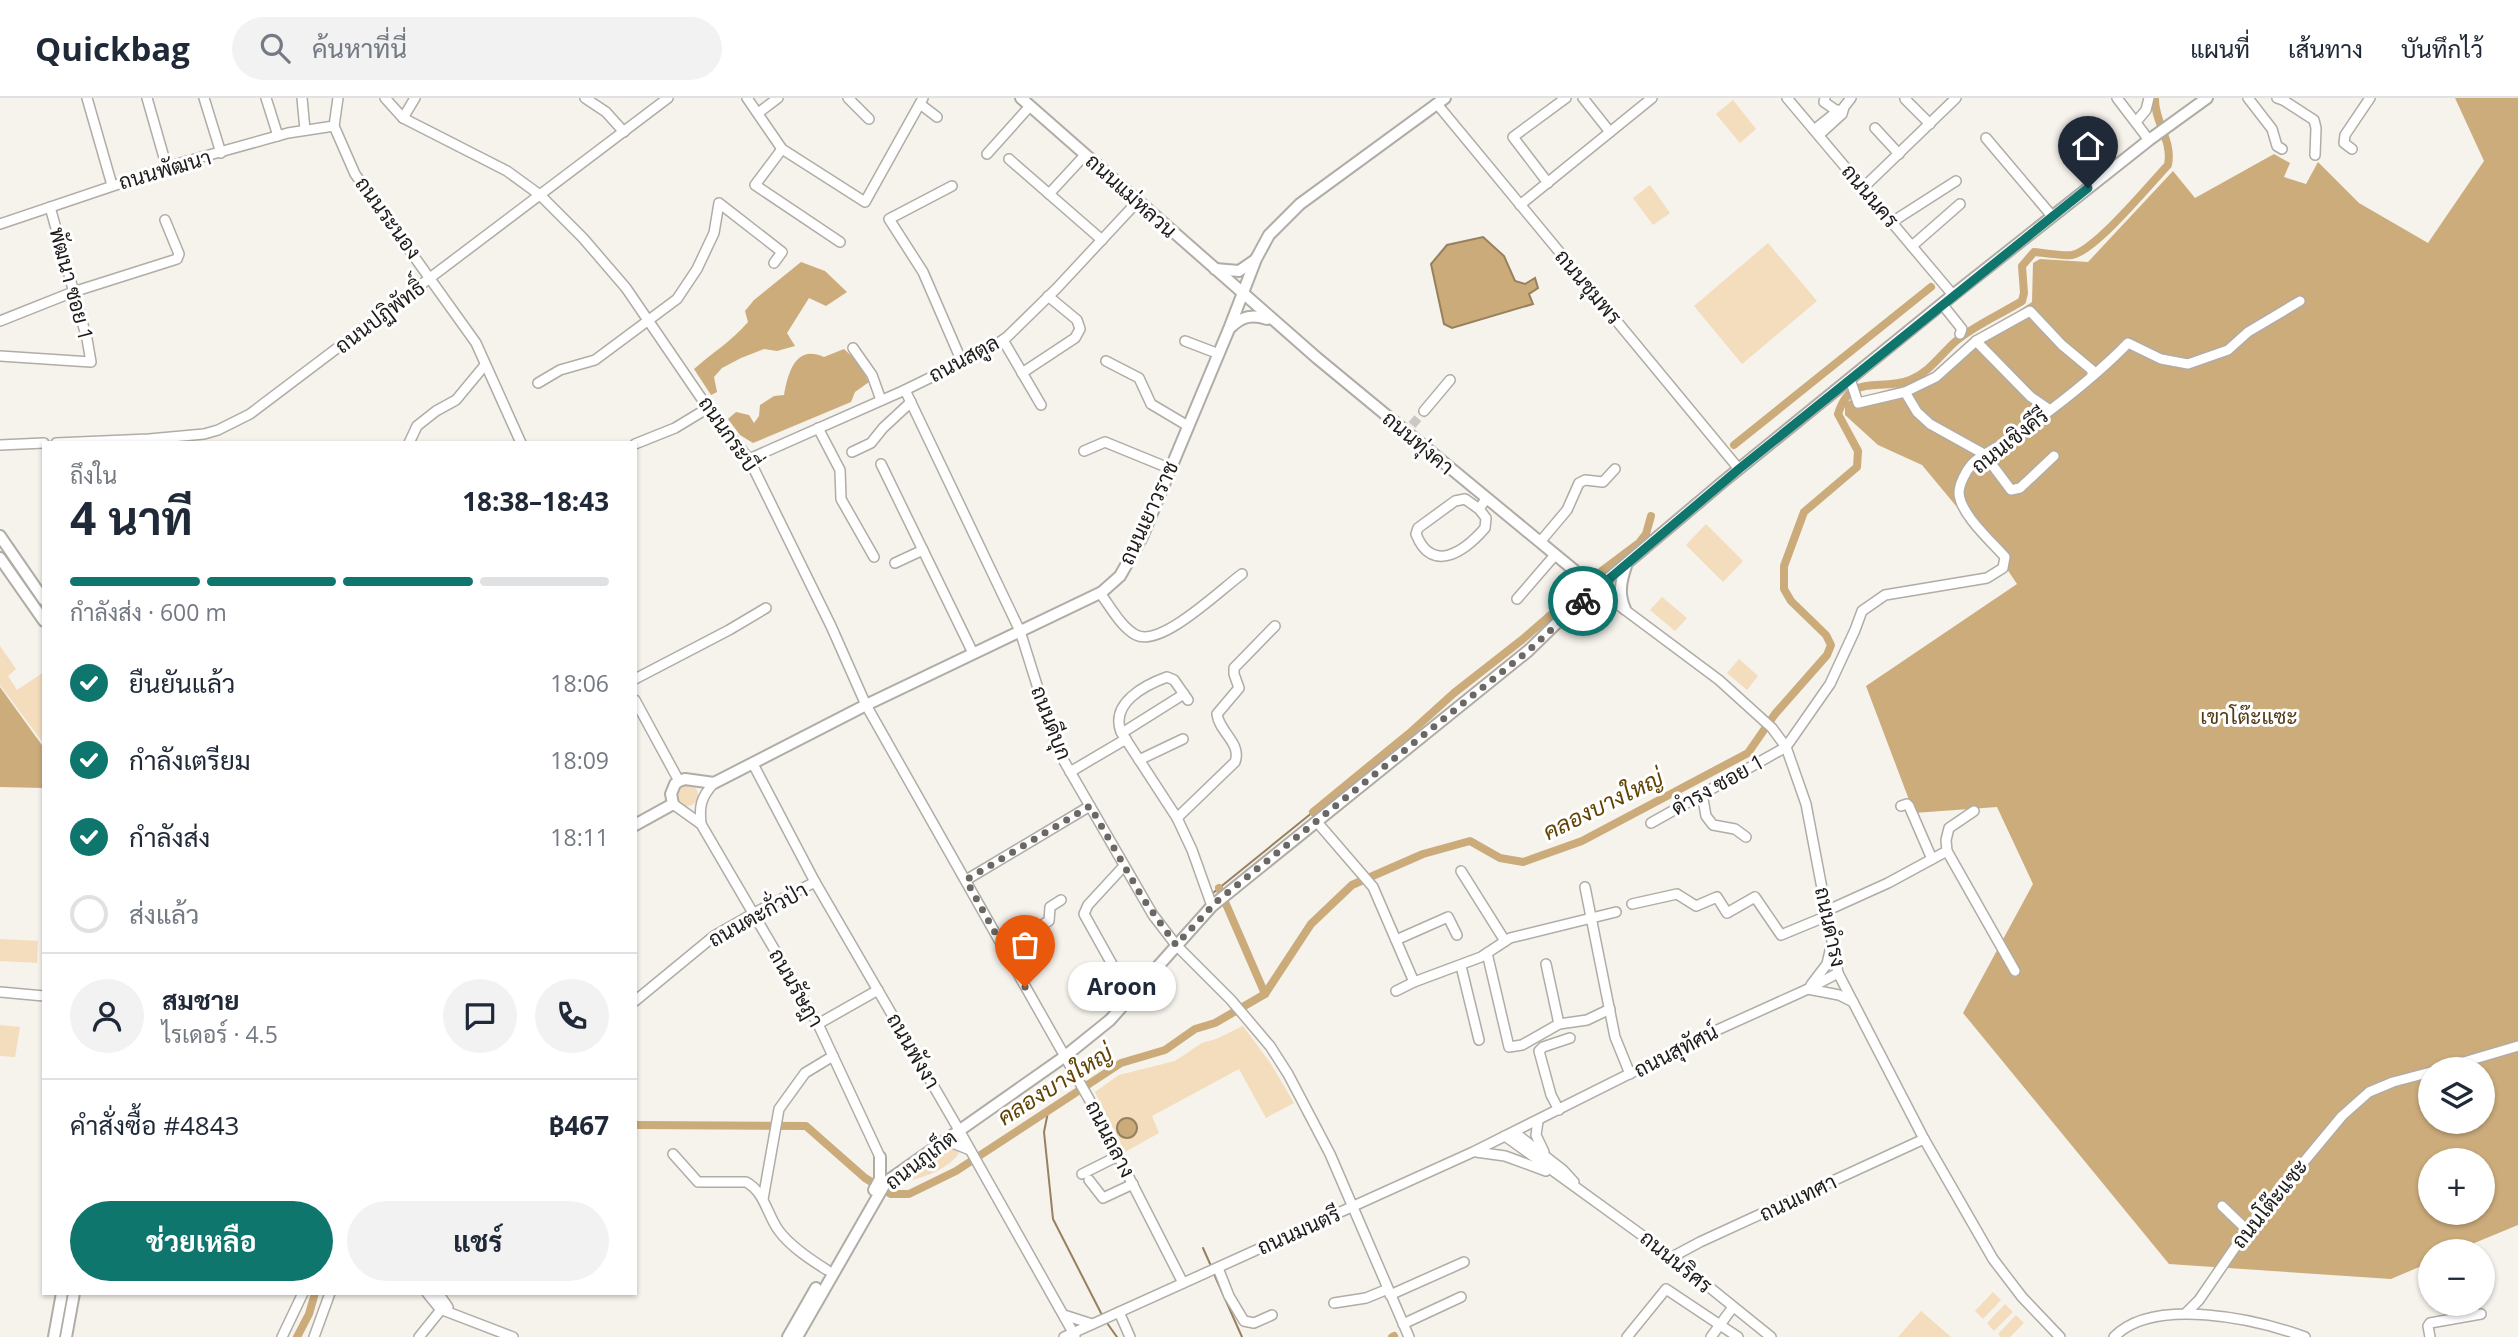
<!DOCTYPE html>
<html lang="th">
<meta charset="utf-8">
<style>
body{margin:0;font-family:"Open Sans",Sarabun,sans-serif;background:#f2f2f3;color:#1f2937;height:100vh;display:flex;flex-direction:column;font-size:26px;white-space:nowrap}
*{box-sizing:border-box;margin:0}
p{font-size:23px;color:#747a83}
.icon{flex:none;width:38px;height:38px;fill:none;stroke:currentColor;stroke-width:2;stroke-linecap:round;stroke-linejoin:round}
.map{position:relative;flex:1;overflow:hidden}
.details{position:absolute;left:42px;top:343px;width:595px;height:854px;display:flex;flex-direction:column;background:#fff;border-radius:0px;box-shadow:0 2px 5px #0004}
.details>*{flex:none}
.tools{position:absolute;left:2418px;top:959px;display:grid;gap:14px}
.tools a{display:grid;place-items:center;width:77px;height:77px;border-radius:50%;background:#fff;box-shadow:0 2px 5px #0004;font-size:35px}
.pin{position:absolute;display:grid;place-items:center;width:60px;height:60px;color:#fff;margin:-72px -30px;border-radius:50% 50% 50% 0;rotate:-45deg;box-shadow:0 0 7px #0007}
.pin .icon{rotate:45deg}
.courier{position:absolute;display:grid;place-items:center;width:70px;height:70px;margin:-35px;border:5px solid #0f766e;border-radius:50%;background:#fff;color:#222;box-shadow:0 2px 9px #0007}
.bubble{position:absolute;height:49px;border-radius:24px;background:#fff;box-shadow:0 2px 5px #0004;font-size:23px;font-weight:700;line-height:49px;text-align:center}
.overview em{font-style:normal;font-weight:700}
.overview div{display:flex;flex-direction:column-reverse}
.overview{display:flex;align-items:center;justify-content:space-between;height:119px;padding:0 28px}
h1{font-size:46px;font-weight:700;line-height:52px}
.bar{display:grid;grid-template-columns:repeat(4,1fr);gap:10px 7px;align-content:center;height:84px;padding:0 28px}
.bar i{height:9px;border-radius:5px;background:#e0e1e3}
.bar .on{background:#0f766e}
.bar p{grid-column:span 4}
.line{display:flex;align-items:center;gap:18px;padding:0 28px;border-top:2px solid #e0e1e3}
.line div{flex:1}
.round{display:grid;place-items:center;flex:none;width:74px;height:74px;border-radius:37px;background:#f2f2f3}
ol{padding:0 28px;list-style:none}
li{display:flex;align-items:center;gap:21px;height:77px}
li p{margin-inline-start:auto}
li .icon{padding:7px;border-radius:50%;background:#0f766e;color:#fff;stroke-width:4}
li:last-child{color:#747a83}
li i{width:38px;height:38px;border:4px solid #e0e1e3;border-radius:50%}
.primary-button{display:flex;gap:14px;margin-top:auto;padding:14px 28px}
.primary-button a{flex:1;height:80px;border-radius:42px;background:#0f766e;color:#fff;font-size:28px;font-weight:700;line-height:80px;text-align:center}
.primary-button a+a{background:#f2f2f3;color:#1f2937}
header{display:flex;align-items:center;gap:42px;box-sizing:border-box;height:98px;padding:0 35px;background:#fff;border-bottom:2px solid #e0e1e3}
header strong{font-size:33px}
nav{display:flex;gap:38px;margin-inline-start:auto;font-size:24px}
.search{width:490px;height:63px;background:#f2f2f3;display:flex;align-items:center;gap:18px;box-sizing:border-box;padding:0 24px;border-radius:38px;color:#747a83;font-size:26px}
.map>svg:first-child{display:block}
.green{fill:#f3ddbc}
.forest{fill:#ccac7b;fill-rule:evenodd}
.water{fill:#cbab7a;stroke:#97805d;stroke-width:2}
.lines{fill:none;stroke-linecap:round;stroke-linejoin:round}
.stream{stroke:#97805d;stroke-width:2}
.canal{stroke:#cbab7a;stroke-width:8}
.minor-tunnel{stroke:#cbc7c2;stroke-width:9;stroke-dasharray:9 4.5;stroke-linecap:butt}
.minor-casing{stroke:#b0aca6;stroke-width:12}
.major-casing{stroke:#b0aca6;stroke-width:14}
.minor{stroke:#fff;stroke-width:9}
.major{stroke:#fff;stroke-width:10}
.done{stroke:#6a6764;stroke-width:7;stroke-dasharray:0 12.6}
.route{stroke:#0f766e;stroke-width:9}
.labels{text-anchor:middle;stroke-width:6;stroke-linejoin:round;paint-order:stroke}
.street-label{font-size:21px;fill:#1e1c1a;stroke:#fff}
.park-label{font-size:21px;fill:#533c15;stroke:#fff}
.water-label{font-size:23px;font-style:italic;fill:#624303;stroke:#fff}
</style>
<header>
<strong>Quickbag</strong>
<div class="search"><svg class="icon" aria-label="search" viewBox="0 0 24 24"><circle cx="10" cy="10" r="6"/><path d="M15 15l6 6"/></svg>ค้นหาที่นี่</div>
<nav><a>แผนที่</a><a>เส้นทาง</a><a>บันทึกไว้</a></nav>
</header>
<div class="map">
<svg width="2518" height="1239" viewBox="0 0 2518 1239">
<rect width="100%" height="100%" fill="#f6f2ec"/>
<!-- green -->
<g class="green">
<polygon points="1733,2 1756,31 1740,45 1716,16"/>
<polygon points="1650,87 1670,115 1653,127 1633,100"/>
<polygon points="1768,145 1817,203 1742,266 1694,208"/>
<polygon points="1706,426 1743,463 1723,484 1686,447"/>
<polygon points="1662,499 1687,520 1675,533 1650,512"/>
<polygon points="0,548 16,571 8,578 17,592 44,574 44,646 0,587"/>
<polygon points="1739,561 1758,578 1747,592 1727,575"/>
<circle cx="687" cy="697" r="11"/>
<polygon points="0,841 38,843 37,865 0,863"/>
<polygon points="0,927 20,929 15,959 0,958"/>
<polygon points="1243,928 1271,966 1294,1005 1266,1020 1239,971 1152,1018 1159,1035 1125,1054 1095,994 1119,977 1175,963 1202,945 1216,941"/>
<path d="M942,1047H952L959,1055C947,1074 909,1086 887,1084Z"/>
<polygon points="1993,1194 2001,1202 1983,1221 1975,1213"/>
<polygon points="2005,1206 2013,1214 1994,1233 1987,1225"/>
<polygon points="1921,1213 1951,1239 1898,1239"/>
<polygon points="2016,1217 2024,1225 2010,1239 2001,1239 1998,1236"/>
</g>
<!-- forest -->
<g class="forest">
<path d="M2455,0H2518V1127L2455,1153H2431V1164L2391,1181L2169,1166L1963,915L2033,786L1997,709L1914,715L1866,588L2017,486L2001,462L1922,367L1878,347L1845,317V304L1932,279L1973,243L2032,204L2033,165L2040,161L2088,164L2173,73L2195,100L2274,56L2290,65L2284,79L2306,86L2318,64L2359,105L2428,145L2484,63ZM2431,971H2483V1024H2431ZM2431,1062H2483V1115H2431Z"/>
<path d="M801,164L825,173L847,194L826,208L809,200L787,235L795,248L777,253L764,251L741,260L722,270L714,279L717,294L711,297L694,271C712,255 732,243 748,224L745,213L754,202Z"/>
<path d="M844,251L857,263L869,284L855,294L851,304L753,345L740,337L728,321L736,314L749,317L754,325L759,318L760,307L774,298L784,297C788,274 796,246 824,259Z"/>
<polygon points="0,589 44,650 44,690 0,689"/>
</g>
<!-- water -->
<g class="water">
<polygon points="1483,139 1504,158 1515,183 1525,186 1535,180 1538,190 1529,196 1533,206 1452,230 1444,226 1431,166 1447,147"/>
<circle cx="1127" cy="1030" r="10"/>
</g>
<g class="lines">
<!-- stream -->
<g class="stream">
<polyline points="1213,795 1313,714"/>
<polyline points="1048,1014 1044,1034 1053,1121 1102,1217"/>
<polyline points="1203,1150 1211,1168"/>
<polyline points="1214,1176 1242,1239"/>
<polyline points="1107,1225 1117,1239"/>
</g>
<!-- canal -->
<g class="canal">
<polyline points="1734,347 1931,189"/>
<polyline points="1313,714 1412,633 1454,595 1523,541 1599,475 1639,445 1646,436 1651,418"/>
<polyline points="1219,790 1265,896"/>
<path d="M635,1027L806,1028L865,1080L891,1096H909L956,1073L1121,965L1165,952L1195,931L1215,925L1265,896L1311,826L1352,787L1423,756L1470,743L1500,760L1523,764L1582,743L1748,655L1775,616L1827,557L1831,547L1826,537L1791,503L1784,491V468L1804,414L1857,369L1858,353L1838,316C1851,274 1879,294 1910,282C1930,274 1941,256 1956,243C1975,227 2001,216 2022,203L2024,195L2022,168L2034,154C2046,155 2060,158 2072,157C2095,153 2150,86 2168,67C2173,42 2154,24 2155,0"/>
<polyline points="297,1239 309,1216 315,1195"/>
<polyline points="1392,1239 1394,1238"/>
</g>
<!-- minor-tunnel -->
<polyline class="minor-tunnel" points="1412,327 1424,313"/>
<defs>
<g id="minor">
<polyline points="87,0 112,87"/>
<polyline points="147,0 167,70"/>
<polyline points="204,0 221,55"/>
<polyline points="266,0 278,38"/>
<polyline points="302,0 305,32"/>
<polyline points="338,0 334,28 355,76 476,245 521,345"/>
<polyline points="385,0 403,20 507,73 540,97 583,140 626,190 708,310 749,361 831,528 866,607 1089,1001 1183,1185"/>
<polyline points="585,0 606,14 624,34"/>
<polyline points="747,0 782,51 865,104 923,0"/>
<polyline points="848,0 869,21"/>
<polyline points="1583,0 1610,34"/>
<polyline points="1787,0 1953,197"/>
<polyline points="1825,0 1824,4 1840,15"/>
<polyline points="2117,0 2149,42"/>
<polyline points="2248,0 2272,31 2277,48 2282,51"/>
<polyline points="2277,0 2283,2 2314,22 2316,30 2315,57"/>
<polyline points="1905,1 1930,26"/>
<polyline points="920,6 937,19"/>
<polyline points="1437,6 1739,371"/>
<polyline points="758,15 778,0"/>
<polyline points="403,20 415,0"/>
<polyline points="2136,24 2146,12 2149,0"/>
<polyline points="1875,30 1899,56"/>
<polyline points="1814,32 1839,12"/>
<polyline points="1819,37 1842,16 1844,9 1851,0"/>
<polyline points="1986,40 2052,118"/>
<polyline points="782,51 755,87 840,144"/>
<polyline points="2352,51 2344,45 2345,37 2370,0"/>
<polyline points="987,56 1030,8"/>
<polyline points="1009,61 1102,142"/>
<polyline points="1548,85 1513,39 1566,0"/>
<polyline points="952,88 889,121 923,174 962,264"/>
<polyline points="1863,90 1956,0"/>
<polyline points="1049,96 1085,57"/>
<polyline points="1520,107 1652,0"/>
<polyline points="1892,124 1956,83"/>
<polyline points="0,126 184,64 288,35 334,28"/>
<polyline points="1912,148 1960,106"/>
<polyline points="1942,206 1962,231 1960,236"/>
<polyline points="0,223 73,194 177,161 179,156 165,122"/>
<polyline points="1003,242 1041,307"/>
<polyline points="1185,243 1219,256"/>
<polyline points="1976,243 2031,299 2050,312"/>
<polyline points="853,250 872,277 881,302"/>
<polyline points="0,258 91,264 87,241 50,109"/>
<polyline points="1106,263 1139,280 1151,306 1188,328"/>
<polyline points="1022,275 1075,240 1080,231 1077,222 1048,198"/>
<polyline points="1850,281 1858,305 1905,294"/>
<polyline points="538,285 560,272 595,262 677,201 697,171 714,135 719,105 782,154 774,165"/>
<polyline points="905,292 1020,533 1057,651 1153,817 1176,847 1231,902 1270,948 1288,976 1330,1056 1409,1239"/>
<polyline points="1424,313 1450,282"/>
<polyline points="818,330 840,372 841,401 874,459"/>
<polyline points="56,345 149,341 204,336 218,332 250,316 668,0"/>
<polyline points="409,345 417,328 436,313 456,302 485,267"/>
<polyline points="635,346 675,330 708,310"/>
<polyline points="0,347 44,345"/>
<polyline points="1084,353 1105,344 1171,371"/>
<polyline points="852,354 871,345 883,330 911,304"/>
<polyline points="2054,358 2020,390 2011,392 1984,356 1930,326 1917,314 1905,294 1936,279 1976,243 2030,213 2062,247 2092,272 2092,276"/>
<polyline points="749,361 905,292 993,249 1007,239 1057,190 1138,103"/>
<polyline points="881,366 973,555"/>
<path d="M1479,411L1486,420L1485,430C1465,453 1432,477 1416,436L1418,430L1455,403L1465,401L1479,411L1486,401"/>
<polyline points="1540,444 1567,412 1579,385 1585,382 1603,384 1615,371"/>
<polyline points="895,465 923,452"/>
<polyline points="1597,491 1719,582 1772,630 1786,649 1806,706 1838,875 1924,1041 1993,1161 2022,1199 2060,1239"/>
<path d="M1100,495C1110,508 1121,529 1136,537C1161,550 1220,492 1242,476"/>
<polyline points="1517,501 1555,457"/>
<polyline points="635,581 729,532 766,510"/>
<polyline points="635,602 679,683"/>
<path d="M1188,602L1174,582L1167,579C1145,587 1110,605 1121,634L1177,720L1192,752L1212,808"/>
<polyline points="1122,635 1184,596"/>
<polyline points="1139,662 1183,641"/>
<polyline points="753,666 815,784 959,1032 1075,1238"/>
<polyline points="1070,674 1126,641"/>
<polyline points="1702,695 1706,718 1713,727 1735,731 1746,739"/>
<polyline points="673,706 701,726 722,762 818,926 880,1059"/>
<polyline points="1901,708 1907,706 1909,708 1932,761"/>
<polyline points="1974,713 1949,730 1946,742 1947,753 2015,873"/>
<path d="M1177,720L1235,664C1242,645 1219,634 1217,616L1239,590L1234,576V570L1275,528"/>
<polyline points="1317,724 1373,789 1414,884 1481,859 1510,840 1616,814"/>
<path d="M1651,725L1786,649L1830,586L1855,532L1862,513L1885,497L1987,480L2003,470L2005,459C1992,444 1960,416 1959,395C1959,386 1966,373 1972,366C1983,355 1999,349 2012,340C2052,312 2094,280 2128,245L2161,261L2188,266L2228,252L2248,234L2300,203"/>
<path d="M701,726C699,708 701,699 714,685"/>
<polyline points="1123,769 1088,807 1084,816 1118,877 1134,897"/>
<polyline points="1461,773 1505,843"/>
<polyline points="966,782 1090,708"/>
<polyline points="1585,789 1615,939 1630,976"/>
<polyline points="1632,806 1677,796 1696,808 1717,799 1727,815 1755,799 1781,837 1827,818"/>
<polyline points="1826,813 1888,785 1947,753"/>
<polyline points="1396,842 1448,819 1457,837"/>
<polyline points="1002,848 1049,823 1050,809 1061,802"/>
<polyline points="1487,855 1509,949 1522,947 1559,926 1587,922 1610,911"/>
<polyline points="1546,866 1559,926"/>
<polyline points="1461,868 1479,942"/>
<polyline points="1811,887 1827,866 1831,848"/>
<polyline points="1808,891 1839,897 1853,904"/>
<polyline points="1396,893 1414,884"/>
<polyline points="0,894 44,898"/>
<polyline points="635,903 714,838 756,814 815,784"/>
<polyline points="818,926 878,892"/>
<polyline points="2440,971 2518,948"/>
<polyline points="1559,1012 1551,997 1539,953 1543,949 1570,940"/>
<polyline points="1538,1023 1536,1037 1544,1054"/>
<polyline points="1514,1034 1563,1072 1574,1084"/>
<polyline points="1505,1038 1672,1159 1771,1239"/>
<polyline points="945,1042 970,1052"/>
<polyline points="1476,1054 1505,1058 1546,1073"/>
<path d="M673,1056L698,1084H746C765,1094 767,1117 779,1133C791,1149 811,1162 827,1172"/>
<polyline points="1082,1076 1118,1058"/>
<polyline points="1089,1082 1103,1100 1133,1086"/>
<polyline points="763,1101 779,1011 805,975 833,958"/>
<polyline points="2222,1108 2247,1132"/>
<polyline points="1672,1159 1700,1144 1924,1041"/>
<polyline points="1218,1170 1229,1198 1244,1223 1254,1225 1272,1217"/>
<polyline points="427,1195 440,1211 513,1239"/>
<polyline points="438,1195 448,1209"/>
<polyline points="1390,1197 1464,1164"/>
<polyline points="1334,1205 1366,1200 1388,1191"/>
<polyline points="1119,1214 1130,1239"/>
<polyline points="2186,1215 2199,1202 2247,1132 2342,1018 2369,994 2393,984 2431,974"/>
<polyline points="1064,1217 1092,1226"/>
<polyline points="1403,1226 1461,1199"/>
<polyline points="282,1239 303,1195"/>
<polyline points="314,1239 330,1195"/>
<polyline points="419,1239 444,1208"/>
<polyline points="1064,1239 1473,1054 1715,933 1808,891 1838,875"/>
<polyline points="1627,1239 1666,1191 1738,1239"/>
<polyline points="1711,1239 1733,1209"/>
<path d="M2114,1239C2154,1198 2256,1221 2305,1239"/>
<polyline points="2430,1239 2428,1228 2430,1225 2481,1216"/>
</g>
<g id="major">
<polyline points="1021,0 1317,260 1597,491"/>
<polyline points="1215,171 1239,173 1255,162"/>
<path d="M1231,229C1242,218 1253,216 1267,221"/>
<polyline points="0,438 44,502"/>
<polyline points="0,460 44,523"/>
<path d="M1625,511C1618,496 1621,483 1626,468"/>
<polyline points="635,727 673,706 671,696 675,686 679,683 685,681 714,685 866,607 1102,494 1120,478 1142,439 1229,231 1256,161 1269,137 1300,106 1445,0"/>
<polyline points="874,1092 880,1081 880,1059"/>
<polyline points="54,1239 62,1195"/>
<polyline points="66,1239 74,1195"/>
<polyline points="788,1239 816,1190"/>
<polyline points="797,1239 886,1084 1064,959 1110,922 1212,808 1528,553 1563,519 1724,383 1953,197 2149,42 2207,0"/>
</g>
</defs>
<!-- minor casing -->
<use href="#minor" class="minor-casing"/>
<!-- major casing -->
<use href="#major" class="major-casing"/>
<!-- minor -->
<use href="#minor" class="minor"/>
<!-- major -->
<use href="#major" class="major"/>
</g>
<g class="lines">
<!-- done -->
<polyline class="done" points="1025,889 966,782 1090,708 1142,799 1176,847 1216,804 1528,553 1583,503"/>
<!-- route -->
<polyline class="route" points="1583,503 1739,371 2088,90"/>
</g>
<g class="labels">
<!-- street labels -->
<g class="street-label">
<text transform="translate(165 72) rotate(-16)" y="7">ถนนพัฒนา</text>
<text transform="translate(1131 98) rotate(42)" y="7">ถนนแม่หลวน</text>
<text transform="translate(1870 98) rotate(50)" y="7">ถนนนคร</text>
<text transform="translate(388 120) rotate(54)" y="7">ถนนระนอง</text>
<text transform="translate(71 186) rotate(75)" y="7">พัฒนา ซอย 1</text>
<text transform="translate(1588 189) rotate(50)" y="7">ถนนชุมพร</text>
<text transform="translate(380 219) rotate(-37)" y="7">ถนนปฏิพัทธิ์</text>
<text transform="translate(964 261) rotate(-28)" y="7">ถนนสตูล</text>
<text transform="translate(728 336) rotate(55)" y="7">ถนนกระบี่</text>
<text transform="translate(2010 343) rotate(-38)" y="7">ถนนเชิงคีรี</text>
<text transform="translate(1418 345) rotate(40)" y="7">ถนนทุ่งคา</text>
<text transform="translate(1149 415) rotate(-65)" y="7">ถนนเยาวราช</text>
<text transform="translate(1051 625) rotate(69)" y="7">ถนนดีบุก</text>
<text transform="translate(1718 687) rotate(-29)" y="7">ดำรง ซอย 1</text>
<text transform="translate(758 817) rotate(-29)" y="7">ถนนตะกั่วป่า</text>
<text transform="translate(1830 829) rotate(78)" y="7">ถนนดำรง</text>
<text transform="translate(796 890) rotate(60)" y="7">ถนนรัษฎา</text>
<text transform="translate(913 953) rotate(60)" y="7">ถนนพังงา</text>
<text transform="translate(1676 953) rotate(-27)" y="7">ถนนสุทัศน์</text>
<text transform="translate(1110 1041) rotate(63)" y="7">ถนนถลาง</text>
<text transform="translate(921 1062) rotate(-37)" y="7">ถนนภูเก็ต</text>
<text transform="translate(1798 1100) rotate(-25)" y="7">ถนนเทศา</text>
<text transform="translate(2270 1106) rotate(-51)" y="7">ถนนโต๊ะแซะ</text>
<text transform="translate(1299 1133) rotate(-24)" y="7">ถนนมนตรี</text>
<text transform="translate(1676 1164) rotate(39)" y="7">ถนนนริศร</text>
</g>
<!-- park labels -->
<g class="park-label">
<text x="2249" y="626">เขาโต๊ะแซะ</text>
</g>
<!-- water labels -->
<g class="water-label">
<text transform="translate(1603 707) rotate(-26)" y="8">คลองบางใหญ่</text>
<text transform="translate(1055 987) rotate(-32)" y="8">คลองบางใหญ่</text>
</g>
</g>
</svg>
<div class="tools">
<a><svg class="icon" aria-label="layers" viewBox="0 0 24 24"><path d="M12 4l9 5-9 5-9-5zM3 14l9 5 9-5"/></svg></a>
<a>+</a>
<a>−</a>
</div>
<div class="pin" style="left:1025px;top:889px;background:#ea580c"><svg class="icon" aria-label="bag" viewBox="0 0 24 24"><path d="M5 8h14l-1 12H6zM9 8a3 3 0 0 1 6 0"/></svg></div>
<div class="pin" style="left:2088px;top:90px;background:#1f2937"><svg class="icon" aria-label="home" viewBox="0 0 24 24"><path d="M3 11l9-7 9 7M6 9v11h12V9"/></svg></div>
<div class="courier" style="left:1583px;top:503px"><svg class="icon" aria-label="bike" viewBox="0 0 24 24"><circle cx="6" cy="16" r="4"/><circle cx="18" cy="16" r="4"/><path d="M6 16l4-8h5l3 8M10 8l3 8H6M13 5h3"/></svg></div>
<div class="bubble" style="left:1068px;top:864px;width:108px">Aroon</div>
<section class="details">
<div class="overview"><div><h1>4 นาที</h1><p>ถึงใน</p></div><em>18:38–18:43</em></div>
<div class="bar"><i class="on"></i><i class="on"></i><i class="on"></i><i></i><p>กำลังส่ง · 600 m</p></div>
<ol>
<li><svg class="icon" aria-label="check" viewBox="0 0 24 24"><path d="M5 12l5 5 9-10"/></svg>ยืนยันแล้ว<p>18:06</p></li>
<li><svg class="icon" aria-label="check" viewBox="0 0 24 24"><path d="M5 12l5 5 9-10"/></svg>กำลังเตรียม<p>18:09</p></li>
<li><svg class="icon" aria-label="check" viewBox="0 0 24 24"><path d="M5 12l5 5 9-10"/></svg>กำลังส่ง<p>18:11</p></li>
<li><i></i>ส่งแล้ว</li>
</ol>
<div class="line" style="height:126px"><a class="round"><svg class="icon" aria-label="person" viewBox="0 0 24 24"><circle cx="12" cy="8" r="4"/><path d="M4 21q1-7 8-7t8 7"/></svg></a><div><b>สมชาย</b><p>ไรเดอร์ · 4.5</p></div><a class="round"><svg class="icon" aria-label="chat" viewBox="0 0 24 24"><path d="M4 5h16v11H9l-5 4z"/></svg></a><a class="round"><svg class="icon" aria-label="phone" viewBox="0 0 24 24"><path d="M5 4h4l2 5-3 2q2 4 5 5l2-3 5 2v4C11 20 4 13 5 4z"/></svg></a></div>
<div class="line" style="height:91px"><div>คำสั่งซื้อ #4843</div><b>฿467</b></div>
<div class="primary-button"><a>ช่วยเหลือ</a><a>แชร์</a></div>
</section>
</div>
